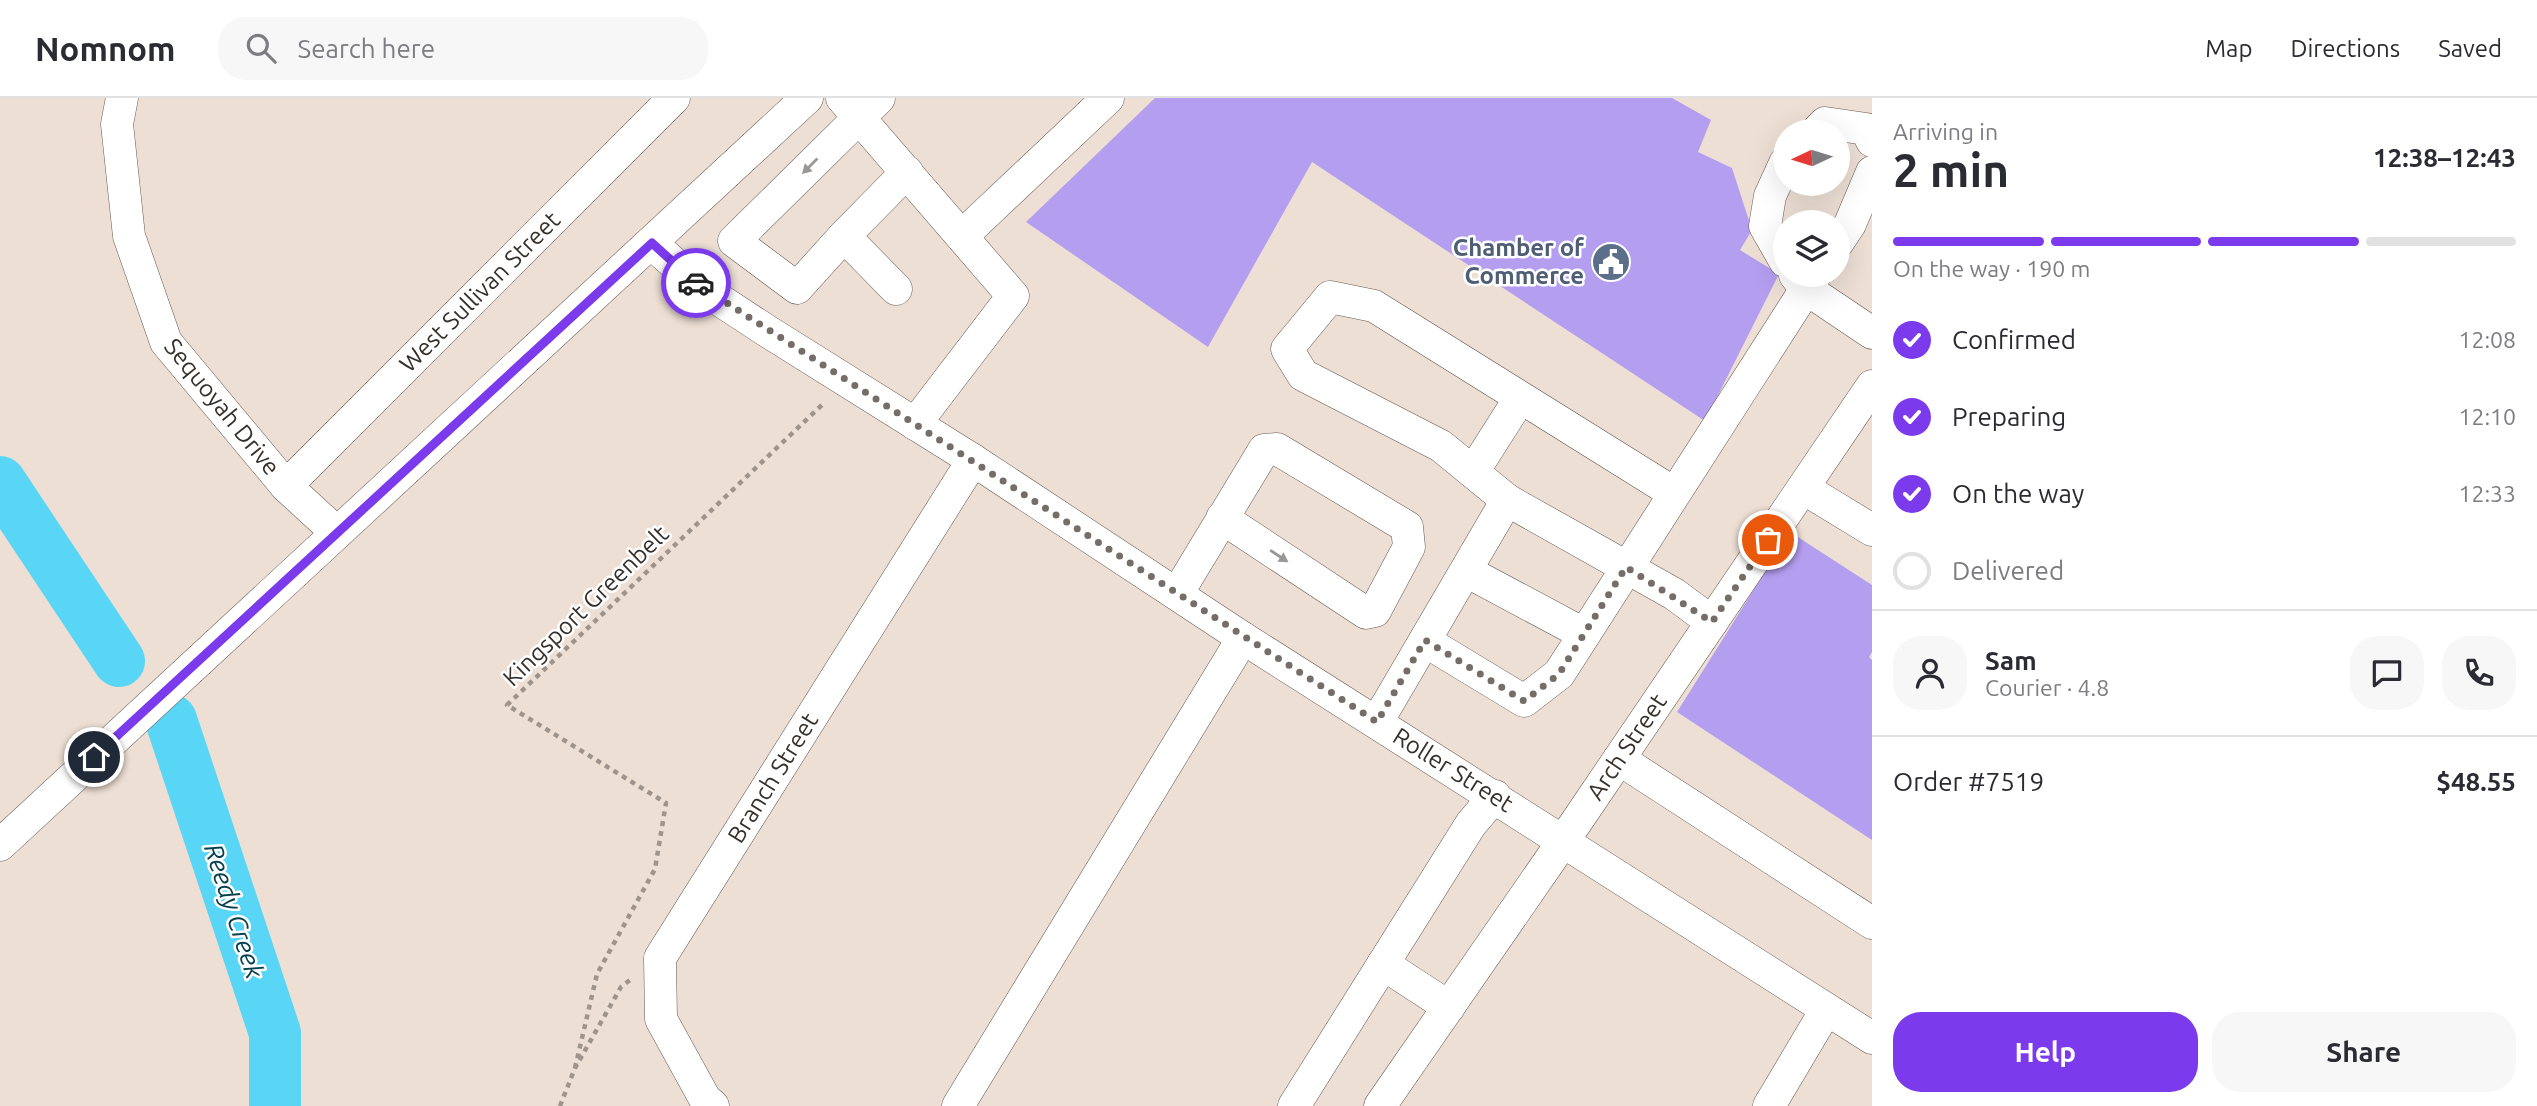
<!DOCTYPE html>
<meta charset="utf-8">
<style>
body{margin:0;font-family:Ubuntu,sans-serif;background:#f7f7f7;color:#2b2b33;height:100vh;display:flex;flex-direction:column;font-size:26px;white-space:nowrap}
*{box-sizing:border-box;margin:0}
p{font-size:23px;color:#7c7c81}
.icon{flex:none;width:38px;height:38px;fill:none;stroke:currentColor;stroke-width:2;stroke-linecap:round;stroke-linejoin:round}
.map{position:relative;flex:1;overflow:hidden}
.details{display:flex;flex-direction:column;background:#fff;width:665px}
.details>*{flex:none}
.needle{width:46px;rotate:266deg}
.buttons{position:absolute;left:1773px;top:21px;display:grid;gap:14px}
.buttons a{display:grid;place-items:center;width:77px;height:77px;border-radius:50%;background:#fff;box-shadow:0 7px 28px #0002;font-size:35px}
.pin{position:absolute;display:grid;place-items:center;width:60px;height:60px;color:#fff;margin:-30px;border:4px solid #fff;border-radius:50%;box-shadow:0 2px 7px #0007}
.courier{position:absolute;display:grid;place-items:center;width:70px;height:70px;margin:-35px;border:5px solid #7c3aed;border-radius:50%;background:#fff;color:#222;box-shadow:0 2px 9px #0007}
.summary em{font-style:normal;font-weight:700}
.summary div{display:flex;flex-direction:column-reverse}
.summary{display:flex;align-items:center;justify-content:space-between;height:119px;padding:0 21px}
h1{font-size:46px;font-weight:700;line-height:52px}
.bar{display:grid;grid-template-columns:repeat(4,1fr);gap:10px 7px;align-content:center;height:84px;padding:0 21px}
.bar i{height:9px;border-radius:5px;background:#e1e1e2}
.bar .selected{background:#7c3aed}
.bar p{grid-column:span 4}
.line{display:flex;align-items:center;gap:18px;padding:0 21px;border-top:2px solid #e1e1e2}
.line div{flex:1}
.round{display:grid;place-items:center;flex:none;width:74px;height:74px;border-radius:28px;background:#f7f7f7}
ol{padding:0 21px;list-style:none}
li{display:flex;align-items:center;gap:21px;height:77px}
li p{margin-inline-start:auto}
li .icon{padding:7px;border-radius:50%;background:#7c3aed;color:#fff;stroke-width:4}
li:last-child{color:#7c7c81}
li i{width:38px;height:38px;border:4px solid #e1e1e2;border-radius:50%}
.primary-button{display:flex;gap:14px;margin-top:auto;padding:14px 21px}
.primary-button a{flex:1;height:80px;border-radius:28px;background:#7c3aed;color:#fff;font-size:28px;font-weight:700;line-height:80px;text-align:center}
.primary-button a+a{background:#f7f7f7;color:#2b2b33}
header{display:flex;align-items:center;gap:42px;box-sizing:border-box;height:98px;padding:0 35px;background:#fff;border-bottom:2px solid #e1e1e2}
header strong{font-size:33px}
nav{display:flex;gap:38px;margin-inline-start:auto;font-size:24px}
.search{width:490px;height:63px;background:#f7f7f7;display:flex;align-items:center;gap:18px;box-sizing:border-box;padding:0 24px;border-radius:28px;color:#7c7c81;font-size:26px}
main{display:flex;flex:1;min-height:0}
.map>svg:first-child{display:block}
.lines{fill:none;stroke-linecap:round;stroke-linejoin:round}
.river{stroke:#59d5f6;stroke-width:52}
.building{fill:#b49ef0}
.minor-casing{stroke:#64594f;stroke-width:33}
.path{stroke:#9e948c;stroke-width:4.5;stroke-dasharray:5 5;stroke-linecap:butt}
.minor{stroke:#fff;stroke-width:32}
.oneway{fill:#9a9896}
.done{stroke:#756d67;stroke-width:7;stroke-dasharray:0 12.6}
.route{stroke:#7c3aed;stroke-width:9}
.labels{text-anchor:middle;stroke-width:5;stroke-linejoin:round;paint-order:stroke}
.service-label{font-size:24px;font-weight:bold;fill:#4e5e75;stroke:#fff;text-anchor:end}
.street-label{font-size:24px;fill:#35302c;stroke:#fff}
.water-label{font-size:26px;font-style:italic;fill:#033f4c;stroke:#fff}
</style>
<header>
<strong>Nomnom</strong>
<div class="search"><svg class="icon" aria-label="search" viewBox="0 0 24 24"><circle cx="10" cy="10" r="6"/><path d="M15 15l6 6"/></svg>Search here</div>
<nav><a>Map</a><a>Directions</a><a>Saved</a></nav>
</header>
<main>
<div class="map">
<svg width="1872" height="1008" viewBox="0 0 1872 1008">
<rect width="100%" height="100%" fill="#eddfd4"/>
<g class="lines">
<!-- river -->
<g class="river">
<polyline points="0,384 119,563"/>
<polyline points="171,622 275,935 275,1008"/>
</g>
</g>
<!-- building -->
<g class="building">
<polygon points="1155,0 1672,0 1711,22 1698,54 1732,70 1752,132 1740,152 1779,176 1705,323 1312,64 1208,249 1026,124"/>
<polygon points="1790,434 1872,487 1872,554 1869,559 1872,562 1872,742 1677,614"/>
</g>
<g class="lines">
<defs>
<g id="minor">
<polyline points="122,0 117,26 129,138 166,244 286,388 336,434"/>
<polyline points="842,0 1013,198 915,326"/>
<polyline points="879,0 734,143 797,190 844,138 907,74"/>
<polyline points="1817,33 1825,25 1866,31 1872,43"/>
<polyline points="1785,65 1770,98 1765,128 1785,163"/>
<polyline points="844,138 896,191"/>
<polyline points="962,138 1108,0"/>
<polyline points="1838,144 1850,126 1872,74"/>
<polyline points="651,145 703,191 767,233 973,362 1243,540 1872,940"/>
<polyline points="1795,177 1805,190 1872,235"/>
<polyline points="1473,374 1520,300"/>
<polyline points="286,388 674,0"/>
<polyline points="1803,390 1872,432"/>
<polyline points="1507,402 1441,348 1303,277 1287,251 1330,199 1374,208 1674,395"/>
<polyline points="1466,473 1584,536"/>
<polyline points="1177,496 1264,352 1277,351 1407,429 1409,449 1375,513 1366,515 1222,420"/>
<polyline points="1425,543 1524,603 1559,576 1815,177"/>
<polyline points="1377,624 1507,402 1674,496 1712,524"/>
<polyline points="1619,661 1872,825"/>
<polyline points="0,747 807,0"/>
<polyline points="1383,866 1449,909"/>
<polyline points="713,1008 705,1001 661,921 660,860 973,362"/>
<polyline points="958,1008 1243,540"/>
<polyline points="1294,1008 1471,726 1495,698"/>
<polyline points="1380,1008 1564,742 1872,288"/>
<polyline points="1769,1008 1826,912"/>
</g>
</defs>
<!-- minor casing -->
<use href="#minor" class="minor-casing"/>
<!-- path -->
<g class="path">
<polyline points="575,970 597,876 655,771 666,705 507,607 825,304"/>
<polyline points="560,1008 575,970 621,889 630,882"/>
</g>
<!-- minor -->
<use href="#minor" class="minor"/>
</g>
<!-- one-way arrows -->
<defs><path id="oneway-solid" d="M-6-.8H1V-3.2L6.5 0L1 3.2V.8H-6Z" transform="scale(1.75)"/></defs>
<g class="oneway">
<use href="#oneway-solid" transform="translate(810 68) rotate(135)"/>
<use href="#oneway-solid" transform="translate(1279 458) rotate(33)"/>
</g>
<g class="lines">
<!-- done -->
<polyline class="done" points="696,185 1377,624 1425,542 1524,603 1559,576 1626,469 1712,524 1768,442"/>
<!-- route -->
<polyline class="route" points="94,659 652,145 696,185"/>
</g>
<!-- icons -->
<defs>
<symbol id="civic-disc" viewBox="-11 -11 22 22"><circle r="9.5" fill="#5c6f8a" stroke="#fff"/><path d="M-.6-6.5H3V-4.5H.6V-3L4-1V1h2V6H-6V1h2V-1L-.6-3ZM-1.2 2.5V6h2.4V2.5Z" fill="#fff"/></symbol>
</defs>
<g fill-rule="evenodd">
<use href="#civic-disc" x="1589" y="142" width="44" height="44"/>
</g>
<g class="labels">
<!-- service labels -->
<g class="service-label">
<text x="1584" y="158">Chamber of<tspan x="1584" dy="28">Commerce</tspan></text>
</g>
<!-- street labels -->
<g class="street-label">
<text transform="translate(480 194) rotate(-45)" y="8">West Sullivan Street</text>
<text transform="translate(222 309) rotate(51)" y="8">Sequoyah Drive</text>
<text transform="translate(586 508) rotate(-44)" y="8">Kingsport Greenbelt</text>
<text transform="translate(1627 649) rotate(-56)" y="8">Arch Street</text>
<text transform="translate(1453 672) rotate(32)" y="8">Roller Street</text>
<text transform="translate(773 680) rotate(-58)" y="8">Branch Street</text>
</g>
<!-- water labels -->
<g class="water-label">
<text transform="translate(234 813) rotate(72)" y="9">Reedy Creek</text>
</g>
</g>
</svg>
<div class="buttons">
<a><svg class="needle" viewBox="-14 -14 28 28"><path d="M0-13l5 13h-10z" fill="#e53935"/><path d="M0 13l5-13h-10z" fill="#7c7c81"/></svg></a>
<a><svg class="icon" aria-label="layers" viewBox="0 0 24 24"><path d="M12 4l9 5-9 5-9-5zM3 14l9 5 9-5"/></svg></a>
</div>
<div class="pin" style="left:1768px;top:442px;background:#ea580c"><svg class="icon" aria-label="bag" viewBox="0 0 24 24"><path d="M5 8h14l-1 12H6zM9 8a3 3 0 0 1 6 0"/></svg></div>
<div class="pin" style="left:94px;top:659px;background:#1f2937"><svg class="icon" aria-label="home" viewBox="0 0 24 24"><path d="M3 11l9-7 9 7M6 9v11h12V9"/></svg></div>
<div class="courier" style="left:696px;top:185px"><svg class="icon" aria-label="car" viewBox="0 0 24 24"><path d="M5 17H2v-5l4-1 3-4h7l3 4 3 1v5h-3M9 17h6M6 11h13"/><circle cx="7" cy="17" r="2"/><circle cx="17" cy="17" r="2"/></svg></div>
</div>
<section class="details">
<div class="summary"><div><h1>2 min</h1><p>Arriving in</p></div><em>12:38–12:43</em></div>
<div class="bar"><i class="selected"></i><i class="selected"></i><i class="selected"></i><i></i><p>On the way · 190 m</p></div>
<ol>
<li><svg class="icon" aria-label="check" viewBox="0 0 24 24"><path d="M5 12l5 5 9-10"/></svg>Confirmed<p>12:08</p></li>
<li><svg class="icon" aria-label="check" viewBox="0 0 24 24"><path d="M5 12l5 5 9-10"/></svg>Preparing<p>12:10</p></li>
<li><svg class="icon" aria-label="check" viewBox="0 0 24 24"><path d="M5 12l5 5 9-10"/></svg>On the way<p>12:33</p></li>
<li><i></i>Delivered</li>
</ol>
<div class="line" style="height:126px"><a class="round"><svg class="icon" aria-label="person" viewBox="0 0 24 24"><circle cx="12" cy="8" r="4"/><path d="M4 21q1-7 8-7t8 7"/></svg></a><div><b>Sam</b><p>Courier · 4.8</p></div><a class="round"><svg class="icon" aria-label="chat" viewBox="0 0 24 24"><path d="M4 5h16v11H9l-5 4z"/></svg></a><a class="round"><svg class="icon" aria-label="phone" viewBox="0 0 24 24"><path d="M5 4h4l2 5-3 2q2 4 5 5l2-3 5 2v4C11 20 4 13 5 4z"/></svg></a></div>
<div class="line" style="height:91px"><div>Order #7519</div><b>$48.55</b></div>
<div class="primary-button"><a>Help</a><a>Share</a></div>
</section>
</main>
